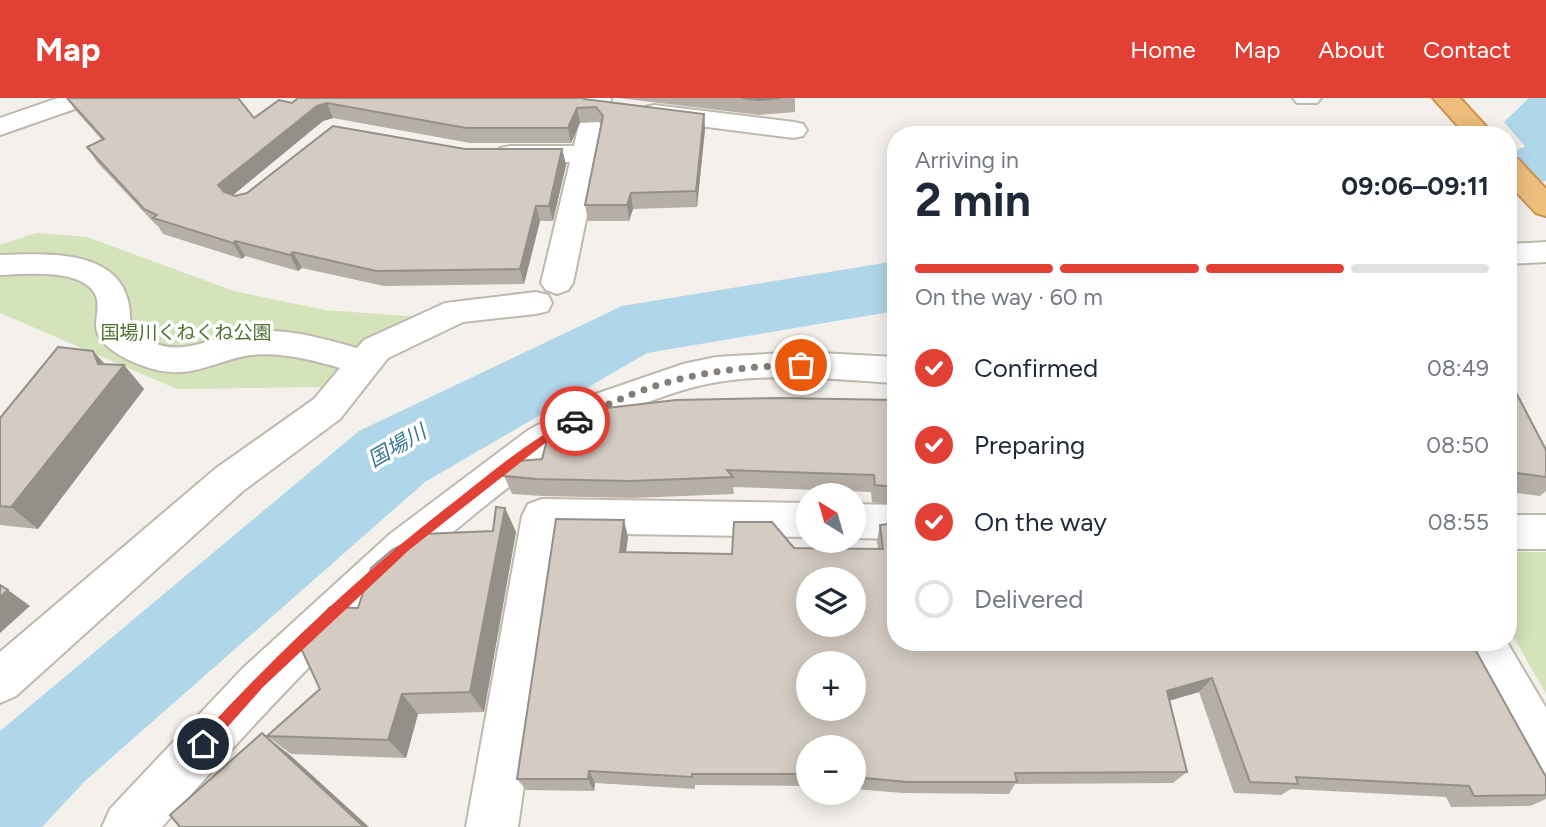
<!DOCTYPE html>
<meta charset="utf-8">
<style>
body{margin:0;font-family:Figtree,"Noto Sans JP",sans-serif;background:#f2f2f3;color:#1f2937;height:100vh;display:flex;flex-direction:column;font-size:26px;white-space:nowrap}
*{box-sizing:border-box;margin:0}
p{font-size:23px;color:#747a83}
.icon{flex:none;width:38px;height:38px;fill:none;stroke:currentColor;stroke-width:2;stroke-linecap:round;stroke-linejoin:round}
.map{position:relative;flex:1;overflow:hidden}
.details{position:absolute;left:887px;top:28px;width:630px;height:525px;display:flex;flex-direction:column;background:#fff;border-radius:28px;box-shadow:0 4px 18px #0003}
.details>*{flex:none}
.needle{width:46px;rotate:323deg}
.tools{position:absolute;left:796px;top:385px;display:grid;gap:14px}
.tools a{display:grid;place-items:center;width:70px;height:70px;border-radius:50%;background:#fff;box-shadow:0 4px 18px #0003;font-size:35px}
.pin{position:absolute;display:grid;place-items:center;width:60px;height:60px;color:#fff;margin:-30px;border:4px solid #fff;border-radius:50%;box-shadow:0 2px 7px #0007}
.courier{position:absolute;display:grid;place-items:center;width:70px;height:70px;margin:-35px;border:5px solid #e24035;border-radius:50%;background:#fff;color:#222;box-shadow:0 2px 9px #0007}
.headline em{font-style:normal;font-weight:700}
.headline div{display:flex;flex-direction:column-reverse}
.headline{display:flex;align-items:center;justify-content:space-between;height:119px;padding:0 28px}
h1{font-size:46px;font-weight:700;line-height:52px}
.bar{display:grid;grid-template-columns:repeat(4,1fr);gap:10px 7px;align-content:center;height:84px;padding:0 28px}
.bar i{height:9px;border-radius:5px;background:#e0e1e3}
.bar .current{background:#e24035}
.bar p{grid-column:span 4}
ol{padding:0 28px;list-style:none}
li{display:flex;align-items:center;gap:21px;height:77px}
li p{margin-inline-start:auto}
li .icon{padding:7px;border-radius:50%;background:#e24035;color:#fff;stroke-width:4}
li:last-child{color:#747a83}
li i{width:38px;height:38px;border:4px solid #e0e1e3;border-radius:50%}
header{display:flex;align-items:center;gap:42px;box-sizing:border-box;height:98px;padding:0 35px;background:#e24035;color:#fff}
header strong{font-size:33px}
nav{display:flex;gap:38px;margin-inline-start:auto;font-size:24px}
.map>svg:first-child{display:block}
.green{fill:#d4e3b9}
.water{fill:#b0d6e9}
.lines{fill:none;stroke-linecap:round;stroke-linejoin:round}
.river{fill:#b0d6e9;fill-rule:evenodd}
.street-casing{stroke:#bfb8af;stroke-width:4}
.highway-casing{stroke:#cc934d;stroke-width:4}
.street{fill:#fff;fill-rule:evenodd}
.highway{fill:#eebe7d;fill-rule:evenodd}
.wall{fill:#b6afa7}
.shaded-wall{fill:#948f88}
.building{fill:#d4ccc2;stroke:#948f88;stroke-width:2;fill-rule:evenodd}
.route{fill:#e24035}
.done{stroke:#847f78;stroke-width:7;stroke-dasharray:0 12.6}
.labels{text-anchor:middle;stroke-width:7;stroke-linejoin:round;paint-order:stroke}
.park-label{font-size:19px;fill:#517333;stroke:#fff}
.water-label{font-size:21px;font-style:italic;fill:#3a7999;stroke:#fff}
</style>
<header>
<strong>Map</strong>
<nav><a>Home</a><a>Map</a><a>About</a><a>Contact</a></nav>
</header>
<div class="map">
<svg width="1546" height="729" viewBox="0 0 1546 729">
<rect width="100%" height="100%" fill="#f4f1ec"/>
<!-- green -->
<g class="green">
<polygon points="36,135 87,139 234,193 325,212 421,219 324,289 177,291 0,215 0,147"/>
<polygon points="1509,454 1546,454 1546,596 1509,531"/>
</g>
<!-- water -->
<g class="water">
<polygon points="1529,0 1546,0 1546,72 1504,24"/>
<polygon points="896,163 896,213 647,255 425,384 85,683 42,729 0,729 0,633 359,333 622,208"/>
</g>
<g class="lines">
<!-- river -->
<polygon class="river" points="1546,43 1546,83 1508,94 1508,54"/>
<defs>
<g id="street">
<polygon points="58,0 96,0 92,5 0,37 0,20"/>
<polygon points="585,0 611,0 573,185 568,192 557,196 546,192 541,185 570,64 500,62 496,56 500,50 510,48 574,48"/>
<polygon points="1293,0 1321,0 1317,5 1297,5"/>
<polygon points="654,7 794,24 803,26 807,32 803,38 794,40 645,21 641,15 645,9"/>
<polygon points="1546,144 1546,164 1508,166 1508,146"/>
<path d="M0,157C56,155 135,151 130,228C175,272 208,235 256,233C291,231 324,241 357,250L364,242L445,205L536,194L548,197L552,205L548,213L536,216L463,224L388,260L340,321L243,393L16,598L0,605V554L215,371L314,301L340,270C312,262 281,254 251,257C215,262 193,282 153,271C134,266 97,250 96,228C96,218 100,205 95,196C82,170 24,176 0,177Z"/>
<path d="M801,254L896,259V285C829,281 756,272 690,290C607,313 546,359 481,411C363,506 262,616 162,729H102L110,711L243,570L390,436L527,333L590,298L683,266L716,259Z"/>
<polygon points="542,401 808,405 808,439 560,435 518,729 466,729 522,418 528,406"/>
<polygon points="854,406 896,407 896,441 854,440"/>
<rect x="1508" y="417" width="38" height="34"/>
<polygon points="1461,544 1507,544 1546,610 1546,681 1529,674"/>
</g>
<g id="highway">
<polygon points="1433,0 1460,0 1494,37 1466,37"/>
<polygon points="1508,59 1518,61 1546,91 1546,118 1536,115 1508,85"/>
</g>
</defs>
<!-- street casing -->
<use href="#street" class="street-casing"/>
<!-- highway casing -->
<use href="#highway" class="highway-casing"/>
<!-- street -->
<use href="#street" class="street"/>
<!-- highway -->
<use href="#highway" class="highway"/>
</g>
<!-- wall -->
<g class="wall">
<polygon points="67,0 254,20 292,5 586,0 585,2 704,16 705,31 697,109 633,111 629,123 588,123 585,107 601,27 599,24 580,25 571,45 470,45 333,20 323,23 233,97 235,98 465,51 562,51 566,67 553,123 540,123 524,186 384,188 302,170 298,173 245,158 242,161 163,136 158,128 155,126 97,64 87,49 102,42 76,13"/>
<polygon points="618,0 795,0 795,14 759,17"/>
<polygon points="93,253 105,266 124,267 144,291 38,431 0,427 0,320"/>
<polygon points="1508,279 1546,352 1546,393 1540,398 1508,394"/>
<polygon points="896,302 896,407 872,404 871,394 733,389 734,396 633,400 542,398 512,396 504,378 542,361 576,337"/>
<polygon points="505,410 516,434 484,614 418,616 406,660 291,656 267,638 320,591 358,510 493,433"/>
<polygon points="880,427 1471,544 1546,697 1546,701 1530,708 1451,709 1446,699 1291,691 1281,697 1234,695 1199,594 1170,602 1187,674 1173,685 1015,686 1009,696 903,695 854,691 854,649 808,649 808,688 695,687 695,691 595,685 594,693 526,692 517,681 628,439 626,454 732,456 794,450 878,451 877,443"/>
</g>
<!-- shaded-wall -->
<g class="shaded-wall">
<polygon points="327,5 333,20 323,23 227,102 218,87 317,8"/>
<polygon points="577,10 580,25 571,45 568,30"/>
<polygon points="704,16 705,31 697,109 696,93"/>
<polygon points="562,51 566,67 553,123 549,108"/>
<polygon points="631,95 633,111 629,123 627,107"/>
<polygon points="536,108 540,123 524,186 520,171"/>
<polygon points="236,143 245,158 242,161 233,145"/>
<polygon points="293,154 302,170 298,173 290,157"/>
<polygon points="93,253 114,277 124,267 144,291 38,431 11,409 98,266"/>
<polygon points="505,410 516,434 484,614 470,594"/>
<polygon points="624,422 628,439 624,470 620,454"/>
<polygon points="8,492 30,508 0,535 0,499"/>
<polygon points="1212,580 1199,594 1155,607 1167,593"/>
<polygon points="402,596 418,616 406,660 388,642"/>
<polygon points="262,635 290,657 369,729 364,729"/>
<polygon points="589,673 595,685 594,693 588,681"/>
</g>
<!-- building -->
<g class="building">
<polygon points="67,0 238,0 254,20 279,2 292,5 298,0 583,0 584,1 704,16 696,93 631,95 627,107 585,107 603,18 596,9 577,10 568,30 466,30 327,5 317,8 218,87 224,94 235,98 247,95 333,28 465,51 562,51 549,108 536,108 520,171 376,173 293,154 290,157 236,143 233,145 153,120 157,117 144,111 87,49 104,41"/>
<polygon points="742,0 780,0 759,2"/>
<polygon points="58,249 93,253 98,266 124,267 11,409 0,408 0,320"/>
<polygon points="1508,279 1546,352 1546,379 1508,374"/>
<polygon points="781,300 896,302 896,389 875,387 874,377 727,372 733,379 630,383 536,381 504,378 505,373 518,363 542,361 547,342 553,338 576,337 590,315 598,311 676,302"/>
<polygon points="496,409 505,410 470,594 402,596 388,642 267,638 320,591 298,544 330,509 358,510 371,470 392,452 422,436 493,433"/>
<path d="M556,421L624,422L620,454L732,456L734,424H772L794,450L883,451L880,427L896,425V544H1471L1546,679V697L1474,698L1469,688L1296,679L1298,686L1250,684L1212,580L1167,593L1187,674L1015,675L1017,684H907L854,679V649H808V676H692V679L589,673L588,681H517ZM808,481H854V527H808ZM808,565H854V611H808Z"/>
<polygon points="0,487 8,492 0,499"/>
<polygon points="262,635 364,729 180,729 170,717"/>
</g>
<!-- route -->
<path class="route" d="M571,320L581,323L544,346L409,452L263,589L208,651H198V641C278,554 365,472 459,400C495,371 530,343 571,320Z"/>
<g class="lines">
<!-- done -->
<path class="done" d="M575,323C652,281 714,269 801,267"/>
</g>
<g class="labels">
<!-- park labels -->
<g class="park-label">
<text x="186" y="241">国場川くねくね公園</text>
</g>
<!-- water labels -->
<g class="water-label">
<text transform="translate(397 348) rotate(-30)" y="7">国場川</text>
</g>
</g>
</svg>
<div class="tools">
<a><svg class="needle" viewBox="-14 -14 28 28"><path d="M0-13l5 13h-10z" fill="#e53935"/><path d="M0 13l5-13h-10z" fill="#747a83"/></svg></a>
<a><svg class="icon" aria-label="layers" viewBox="0 0 24 24"><path d="M12 4l9 5-9 5-9-5zM3 14l9 5 9-5"/></svg></a>
<a>+</a>
<a>−</a>
</div>
<div class="pin" style="left:801px;top:267px;background:#ea580c"><svg class="icon" aria-label="bag" viewBox="0 0 24 24"><path d="M5 8h14l-1 12H6zM9 8a3 3 0 0 1 6 0"/></svg></div>
<div class="pin" style="left:203px;top:646px;background:#1f2937"><svg class="icon" aria-label="home" viewBox="0 0 24 24"><path d="M3 11l9-7 9 7M6 9v11h12V9"/></svg></div>
<div class="courier" style="left:575px;top:323px"><svg class="icon" aria-label="car" viewBox="0 0 24 24"><path d="M5 17H2v-5l4-1 3-4h7l3 4 3 1v5h-3M9 17h6M6 11h13"/><circle cx="7" cy="17" r="2"/><circle cx="17" cy="17" r="2"/></svg></div>
<section class="details">
<div class="headline"><div><h1>2 min</h1><p>Arriving in</p></div><em>09:06–09:11</em></div>
<div class="bar"><i class="current"></i><i class="current"></i><i class="current"></i><i></i><p>On the way · 60 m</p></div>
<ol>
<li><svg class="icon" aria-label="check" viewBox="0 0 24 24"><path d="M5 12l5 5 9-10"/></svg>Confirmed<p>08:49</p></li>
<li><svg class="icon" aria-label="check" viewBox="0 0 24 24"><path d="M5 12l5 5 9-10"/></svg>Preparing<p>08:50</p></li>
<li><svg class="icon" aria-label="check" viewBox="0 0 24 24"><path d="M5 12l5 5 9-10"/></svg>On the way<p>08:55</p></li>
<li><i></i>Delivered</li>
</ol>
</section>
</div>
